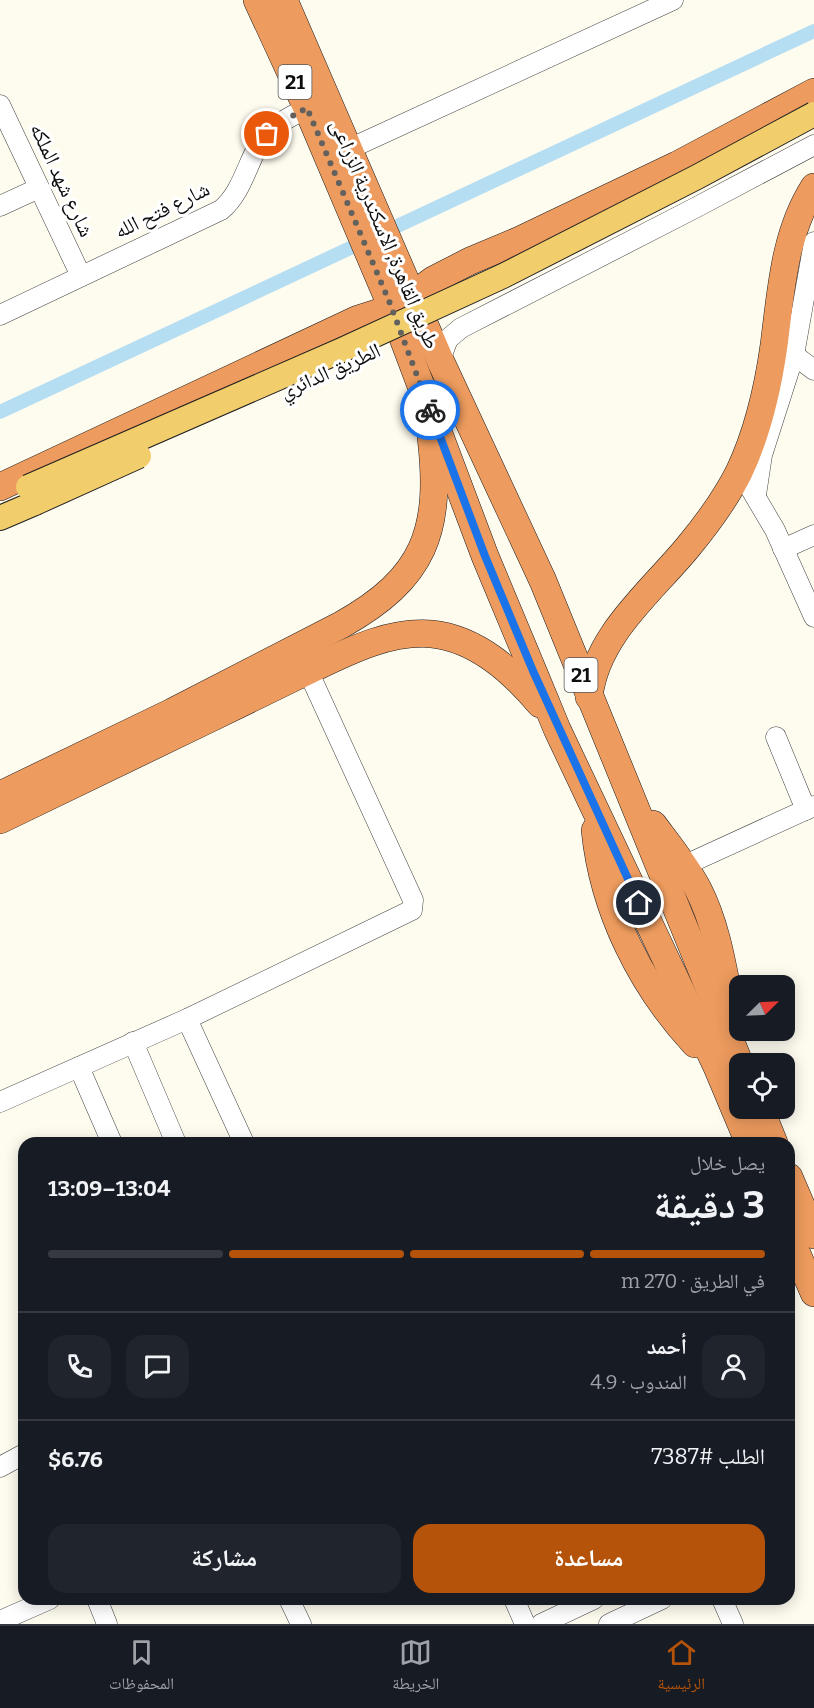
<!DOCTYPE html>
<html lang="ar">
<meta charset="utf-8">
<style>
body{margin:0;font-family:Bitter,"Noto Naskh Arabic",serif;background:#20242c;color:#f1f3f6;direction:rtl;height:100vh;display:flex;flex-direction:column;font-size:22px;white-space:nowrap}
*{box-sizing:border-box;margin:0}
p{font-size:20px;color:#9ea1a6}
.icon{flex:none;width:33px;height:33px;fill:none;stroke:currentColor;stroke-width:2;stroke-linecap:round;stroke-linejoin:round}
.map{position:relative;flex:1;overflow:hidden;direction:ltr}
.drawer{position:absolute;left:18px;top:1137px;width:777px;height:468px;display:flex;flex-direction:column;background:#171b24;border-radius:18px;box-shadow:0 3px 15px #0003;direction:rtl}
.drawer>*{flex:none}
.needle{width:39px;rotate:66deg}
.buttons{position:absolute;left:729px;top:975px;display:grid;gap:12px}
.buttons a{display:grid;place-items:center;width:66px;height:66px;border-radius:12px;background:#171b24;box-shadow:0 3px 15px #0003;font-size:30px}
.pin{position:absolute;display:grid;place-items:center;width:51px;height:51px;color:#fff;margin:-26px;border:3px solid #fff;border-radius:50%;box-shadow:0 2px 6px #0007}
.courier{position:absolute;display:grid;place-items:center;width:60px;height:60px;margin:-30px;border:4px solid #1a73e8;border-radius:50%;background:#fff;color:#222;box-shadow:0 2px 8px #0007}
.overview em{font-style:normal;font-weight:700}
.overview div{display:flex;flex-direction:column-reverse}
.overview{display:flex;align-items:center;justify-content:space-between;height:102px;padding:0 30px}
h1{font-size:39px;font-weight:700;line-height:45px}
.bar{display:grid;grid-template-columns:repeat(4,1fr);gap:9px 6px;align-content:center;height:72px;padding:0 30px}
.bar i{height:8px;border-radius:4px;background:#363941}
.bar .on{background:#b45309}
.bar p{grid-column:span 4}
.line{display:flex;align-items:center;gap:15px;padding:0 30px;border-top:2px solid #363941}
.line div{flex:1}
.round{display:grid;place-items:center;flex:none;width:63px;height:63px;border-radius:18px;background:#20242c}
.button{display:flex;gap:12px;margin-top:auto;padding:12px 30px}
.button a{flex:1;height:69px;border-radius:18px;background:#b45309;color:#fff;font-size:24px;font-weight:700;line-height:69px;text-align:center}
.button a+a{background:#20242c;color:#f1f3f6}
.tabs{display:flex;justify-content:space-around;align-items:center;height:84px;border-top:2px solid #363941;background:#171b24;font-size:16px;color:#9ea1a6}
.tabs a{display:grid;justify-items:center;gap:3px}
.tabs .on{color:#b45309}
.map>svg:first-child{display:block}
.lines{fill:none;stroke-linecap:round;stroke-linejoin:round}
.canal{stroke:#b6def3;stroke-width:14}
.minor-casing{stroke:#414141;stroke-width:21}
.major-casing{stroke:#1f1f1f;stroke-width:26}
.highway-casing{stroke:#1f1f1f;stroke-width:28}
.minor{stroke:#fff;stroke-width:20}
.major{stroke:#f1cd6c;stroke-width:24}
.highway{stroke:#ed9b5e;stroke-width:27}
.major-bridge-casing{stroke:#1f1f1f;stroke-width:26;stroke-linecap:butt}
.major-bridge{stroke:#f1cd6c;stroke-width:24}
.done{stroke:#62615d;stroke-width:6;stroke-dasharray:0 10.8}
.route{stroke:#1a73e8;stroke-width:8}
.labels{text-anchor:middle;stroke-width:6;stroke-linejoin:round;paint-order:stroke}
.shield{fill:#fff;stroke:#565656;stroke-width:1.5}
.shield-label{font-size:20px;font-weight:bold;fill:#0e0e0e}
.street-label{font-size:21px;fill:#0e0e0e;stroke:#fff}
</style>
<div class="map">
<svg width="814" height="1624" viewBox="0 0 814 1624">
<rect width="100%" height="100%" fill="#fefbef"/>
<g class="lines">
<!-- canal -->
<polyline class="canal" points="0,412 814,31"/>
<defs>
<g id="minor">
<polyline points="0,105 81,276"/>
<polyline points="349,149 673,0"/>
<polyline points="0,206 39,188"/>
<path d="M0,315L221,210C242,193 247,163 261,141C272,125 290,117 307,108"/>
<polyline points="794,355 814,370"/>
<polyline points="440,360 448,339 461,328 693,209 814,145"/>
<polyline points="749,486 775,530 814,617"/>
<polyline points="756,495 762,455 794,355 814,242"/>
<polyline points="783,549 814,535"/>
<polyline points="776,737 806,810"/>
<polyline points="683,866 814,806"/>
<polyline points="187,1019 244,1143"/>
<polyline points="133,1042 176,1143"/>
<polyline points="79,1067 112,1143"/>
<polyline points="0,1102 187,1019 412,910 413,900 308,671"/>
<polyline points="0,1467 24,1454"/>
<polyline points="97,1599 107,1624"/>
<polyline points="289,1599 301,1624"/>
<polyline points="514,1599 525,1624"/>
<polyline points="722,1599 733,1624"/>
<polyline points="0,1621 50,1599"/>
<polyline points="541,1624 594,1599"/>
<polyline points="609,1624 662,1599"/>
</g>
<polyline id="major" points="0,518 35,503"/>
<g id="highway">
<polyline points="257,0 307,108 389,301 485,556 533,671 557,729 717,1067 749,1143"/>
<polyline points="284,0 440,360 543,581 740,1064"/>
<polyline points="413,295 433,280 470,261 520,240 677,165 814,92"/>
<polyline points="0,487 358,319 392,308"/>
<path d="M589,697C596,635 651,592 688,547C707,524 726,498 739,472C758,432 768,388 774,345C781,291 784,234 814,187"/>
<path d="M0,795L172,712L341,625C425,578 442,531 431,437"/>
<path d="M0,820C70,786 140,753 209,719C238,705 266,691 295,677C338,657 383,630 432,634C477,639 512,671 540,704"/>
<path d="M653,824C668,844 686,866 698,889C717,926 723,968 731,1009"/>
<path d="M595,830C603,910 641,986 695,1044"/>
<polyline points="760,1108 774,1143"/>
<polyline points="789,1177 814,1235"/>
<polyline points="789,1235 814,1293"/>
</g>
</defs>
<!-- minor casing -->
<use href="#minor" class="minor-casing"/>
<!-- major casing -->
<use href="#major" class="major-casing"/>
<!-- highway casing -->
<use href="#highway" class="highway-casing"/>
<!-- minor -->
<use href="#minor" class="minor"/>
<!-- major -->
<use href="#major" class="major"/>
<!-- highway -->
<use href="#highway" class="highway"/>
<defs>
<g id="major-bridge">
<polyline points="28,487 342,350 503,276 697,177 814,114"/>
<polyline points="35,503 139,456"/>
</g>
</defs>
<!-- major-bridge casing -->
<use href="#major-bridge" class="major-bridge-casing"/>
<!-- major-bridge -->
<use href="#major-bridge" class="major-bridge"/>
</g>
<g class="lines">
<!-- done -->
<polyline class="done" points="267,134 279,123 307,108 389,301 430,410"/>
<!-- route -->
<polyline class="route" points="430,410 485,556 533,671 639,903"/>
</g>
<g class="labels">
<!-- shield labels -->
<g class="shield">
<rect x="278.5" y="65" width="33" height="34" rx="4.5"/>
<rect x="564.5" y="658" width="33" height="34" rx="4.5"/>
</g>
<g class="shield-label">
<text x="295" y="89">21</text>
<text x="581" y="682">21</text>
</g>
<!-- street labels -->
<g class="street-label">
<text transform="translate(62 180) rotate(65)" y="7">شارع شهد الملكه</text>
<text transform="translate(162 210) rotate(-26)" y="7">شارع فتح الله</text>
<text transform="translate(385 234) rotate(67)" y="7">طريق القاهرة, الاسكندرية الزراعى</text>
<text transform="translate(330 371) rotate(-24)" y="7">الطريق الدائري</text>
</g>
</g>
</svg>
<div class="buttons">
<a><svg class="needle" viewBox="-14 -14 28 28"><path d="M0-13l5 13h-10z" fill="#e53935"/><path d="M0 13l5-13h-10z" fill="#9ea1a6"/></svg></a>
<a><svg class="icon" aria-label="locate" viewBox="0 0 24 24"><circle cx="12" cy="12" r="6"/><path d="M12 2v4M12 18v4M2 12h4M18 12h4"/></svg></a>
</div>
<div class="pin" style="left:267px;top:134px;background:#ea580c"><svg class="icon" aria-label="bag" viewBox="0 0 24 24"><path d="M5 8h14l-1 12H6zM9 8a3 3 0 0 1 6 0"/></svg></div>
<div class="pin" style="left:639px;top:903px;background:#1f2937"><svg class="icon" aria-label="home" viewBox="0 0 24 24"><path d="M3 11l9-7 9 7M6 9v11h12V9"/></svg></div>
<div class="courier" style="left:430px;top:410px"><svg class="icon" aria-label="bike" viewBox="0 0 24 24"><circle cx="6" cy="16" r="4"/><circle cx="18" cy="16" r="4"/><path d="M6 16l4-8h5l3 8M10 8l3 8H6M13 5h3"/></svg></div>
<section class="drawer">
<div class="overview"><div><h1>3 دقيقة</h1><p>يصل خلال</p></div><em>13:04–13:09</em></div>
<div class="bar"><i class="on"></i><i class="on"></i><i class="on"></i><i></i><p>في الطريق · 270 m</p></div>
<div class="line" style="height:108px"><a class="round"><svg class="icon" aria-label="person" viewBox="0 0 24 24"><circle cx="12" cy="8" r="4"/><path d="M4 21q1-7 8-7t8 7"/></svg></a><div><b>أحمد</b><p>المندوب · 4.9</p></div><a class="round"><svg class="icon" aria-label="chat" viewBox="0 0 24 24"><path d="M4 5h16v11H9l-5 4z"/></svg></a><a class="round"><svg class="icon" aria-label="phone" viewBox="0 0 24 24"><path d="M5 4h4l2 5-3 2q2 4 5 5l2-3 5 2v4C11 20 4 13 5 4z"/></svg></a></div>
<div class="line" style="height:78px"><div>الطلب #7387</div><b>$6.76</b></div>
<div class="button"><a>مساعدة</a><a>مشاركة</a></div>
</section>
</div>
<nav class="tabs">
<a class="on"><svg class="icon" aria-label="home" viewBox="0 0 24 24"><path d="M3 11l9-7 9 7M6 9v11h12V9"/></svg>الرئيسية</a>
<a><svg class="icon" aria-label="map" viewBox="0 0 24 24"><path d="M3 6l6-2 6 2 6-2v14l-6 2-6-2-6 2zM9 4v14M15 6v14"/></svg>الخريطة</a>
<a><svg class="icon" aria-label="saved" viewBox="0 0 24 24"><path d="M7 4h10v16l-5-4-5 4z"/></svg>المحفوظات</a>
</nav>
